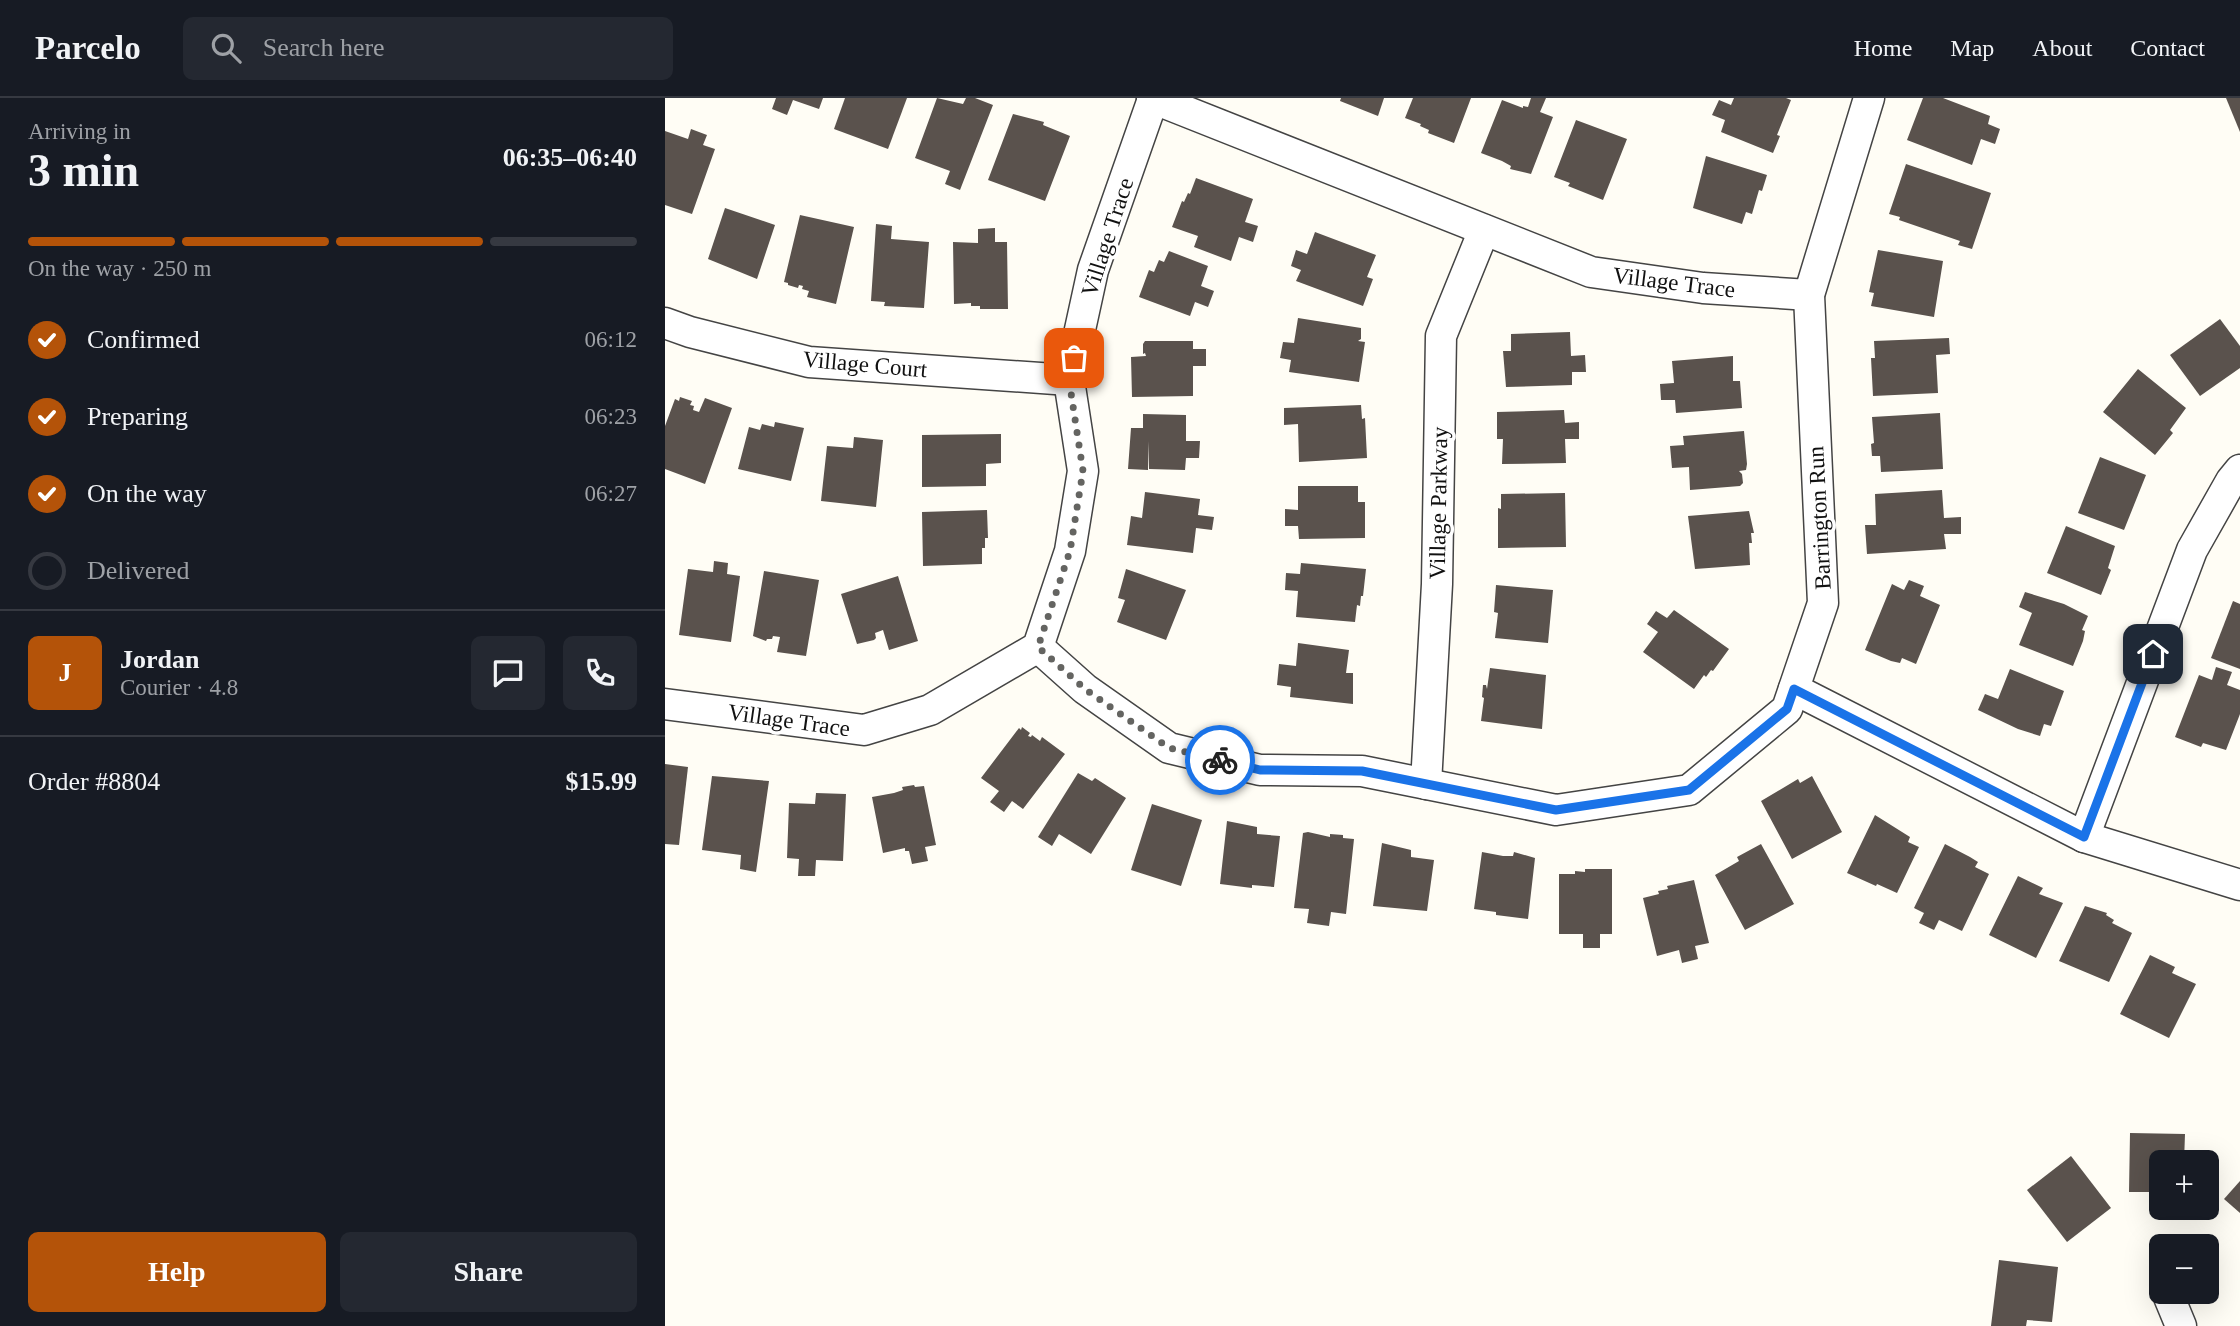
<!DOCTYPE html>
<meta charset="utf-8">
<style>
body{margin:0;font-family:Georgia,serif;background:#242831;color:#f1f3f6;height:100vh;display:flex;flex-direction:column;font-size:26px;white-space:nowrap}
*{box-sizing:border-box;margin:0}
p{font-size:23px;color:#9ea1a6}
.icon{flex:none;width:38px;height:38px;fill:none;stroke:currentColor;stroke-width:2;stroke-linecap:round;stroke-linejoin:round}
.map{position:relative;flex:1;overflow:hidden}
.side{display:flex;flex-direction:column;background:#171b24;width:665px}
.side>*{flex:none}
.tools{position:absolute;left:1484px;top:1052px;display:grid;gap:14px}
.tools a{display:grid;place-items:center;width:70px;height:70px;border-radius:10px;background:#171b24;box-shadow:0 7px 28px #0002;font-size:35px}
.pin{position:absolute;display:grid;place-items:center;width:60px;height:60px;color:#fff;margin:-30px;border-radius:14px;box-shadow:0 4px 10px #0006}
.courier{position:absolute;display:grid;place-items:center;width:70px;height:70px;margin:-35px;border:5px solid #1a73e8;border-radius:50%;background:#fff;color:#222;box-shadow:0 2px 9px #0007}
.overview em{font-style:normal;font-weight:700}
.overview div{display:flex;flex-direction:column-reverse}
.overview{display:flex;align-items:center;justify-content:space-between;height:119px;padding:0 28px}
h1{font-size:46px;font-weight:700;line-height:52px}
.bar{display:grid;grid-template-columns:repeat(4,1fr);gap:10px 7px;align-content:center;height:84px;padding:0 28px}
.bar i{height:9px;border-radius:5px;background:#363941}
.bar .on{background:#b45309}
.bar p{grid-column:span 4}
.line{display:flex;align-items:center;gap:18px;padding:0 28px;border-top:2px solid #363941}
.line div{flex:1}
.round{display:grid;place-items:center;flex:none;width:74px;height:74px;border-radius:10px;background:#242831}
ol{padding:0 28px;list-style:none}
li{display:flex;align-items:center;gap:21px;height:77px}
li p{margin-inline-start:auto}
li .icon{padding:7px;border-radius:50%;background:#b45309;color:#fff;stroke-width:4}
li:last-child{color:#9ea1a6}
li i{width:38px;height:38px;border:4px solid #363941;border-radius:50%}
.action{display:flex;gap:14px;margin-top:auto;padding:14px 28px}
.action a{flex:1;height:80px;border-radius:10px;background:#b45309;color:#fff;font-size:28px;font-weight:700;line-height:80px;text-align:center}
.action a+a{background:#242831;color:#f1f3f6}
header{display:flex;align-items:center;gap:42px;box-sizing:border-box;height:98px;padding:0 35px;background:#171b24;border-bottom:2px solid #363941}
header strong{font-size:33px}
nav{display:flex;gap:38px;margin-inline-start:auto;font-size:24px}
.search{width:490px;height:63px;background:#242831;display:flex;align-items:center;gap:18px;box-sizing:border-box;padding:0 24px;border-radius:10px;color:#9ea1a6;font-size:26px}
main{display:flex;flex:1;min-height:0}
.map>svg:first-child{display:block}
.building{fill:#5a524d}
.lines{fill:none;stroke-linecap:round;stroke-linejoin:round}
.minor-casing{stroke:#444;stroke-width:33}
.minor{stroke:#fff;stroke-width:30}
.done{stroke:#646461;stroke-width:7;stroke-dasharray:0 12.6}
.route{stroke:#1a73e8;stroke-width:9}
.labels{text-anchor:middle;stroke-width:7;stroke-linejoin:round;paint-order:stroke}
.street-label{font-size:23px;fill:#111;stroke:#fff}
</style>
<header>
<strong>Parcelo</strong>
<div class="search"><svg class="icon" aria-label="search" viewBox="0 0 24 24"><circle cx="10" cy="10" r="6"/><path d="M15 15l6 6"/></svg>Search here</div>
<nav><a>Home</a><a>Map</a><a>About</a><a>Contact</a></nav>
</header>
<main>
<section class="side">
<div class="overview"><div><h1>3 min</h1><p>Arriving in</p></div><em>06:35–06:40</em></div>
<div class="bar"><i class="on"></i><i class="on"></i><i class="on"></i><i></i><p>On the way · 250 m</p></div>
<ol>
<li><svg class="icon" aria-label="check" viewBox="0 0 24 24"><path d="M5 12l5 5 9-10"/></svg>Confirmed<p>06:12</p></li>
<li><svg class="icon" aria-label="check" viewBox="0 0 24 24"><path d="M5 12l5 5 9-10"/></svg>Preparing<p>06:23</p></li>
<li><svg class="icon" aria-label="check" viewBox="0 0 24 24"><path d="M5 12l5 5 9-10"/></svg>On the way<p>06:27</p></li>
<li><i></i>Delivered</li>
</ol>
<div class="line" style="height:126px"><b class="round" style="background:#b45309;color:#fff">J</b><div><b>Jordan</b><p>Courier · 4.8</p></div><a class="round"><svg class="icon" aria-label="chat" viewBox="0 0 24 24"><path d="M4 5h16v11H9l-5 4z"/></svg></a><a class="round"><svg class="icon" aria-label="phone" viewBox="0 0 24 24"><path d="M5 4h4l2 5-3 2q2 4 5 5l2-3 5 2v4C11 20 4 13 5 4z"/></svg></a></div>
<div class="line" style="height:91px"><div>Order #8804</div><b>$15.99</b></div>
<div class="action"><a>Help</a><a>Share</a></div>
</section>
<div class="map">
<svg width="1575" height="1228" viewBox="0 0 1575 1228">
<rect width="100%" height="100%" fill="#fffdf5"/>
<!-- building -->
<g class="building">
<polygon points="111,0 158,0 154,11 128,2 122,17 107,11"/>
<polygon points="180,0 242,0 223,51 169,31"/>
<polygon points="272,0 298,6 301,0 310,0 328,7 295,92 280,86 285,73 250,60"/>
<polygon points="676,0 719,0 713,18 675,3"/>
<polygon points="748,0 806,0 789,45 763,35 764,32 755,28 756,26 740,20"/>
<polygon points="866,0 881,0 875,14 888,19 866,76 845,71 846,68 837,63 816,55 837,2 858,10 858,8 863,9"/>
<polygon points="1069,0 1121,0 1126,2 1112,37 1115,38 1108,55 1056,34 1060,22 1047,17 1054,2 1066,7"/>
<polygon points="1258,0 1278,0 1325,18 1323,26 1335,31 1330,46 1316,41 1307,67 1242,42"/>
<polygon points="1561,0 1575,0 1575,34"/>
<polygon points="348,16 379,24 378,27 405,38 380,103 323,82"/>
<polygon points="911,22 962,41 938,102 903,88 905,85 889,79"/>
<polygon points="26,31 42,37 38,47 50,51 27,116 0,107 0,33 23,41"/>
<polygon points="1041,58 1102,77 1097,93 1094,92 1087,116 1081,114 1077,126 1028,110"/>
<polygon points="1241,66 1326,95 1307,151 1293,147 1295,143 1234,122 1235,119 1224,116"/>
<polygon points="531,80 588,101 580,124 593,128 588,144 574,139 566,163 529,149 533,138 507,129 517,103 519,104 523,95 525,96"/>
<polygon points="60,110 110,127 92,181 43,161"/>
<polygon points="135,117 189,129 171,206 142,199 144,193 137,191 138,188 134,187 133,190 123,187 123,185 119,184"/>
<polygon points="211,126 227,128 226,141 264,144 259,210 219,208 220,204 206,203"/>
<polygon points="330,130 330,144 342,144 343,211 315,211 315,208 306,208 306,205 289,206 288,144 313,145 313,131"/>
<polygon points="650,134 711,157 702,179 708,181 698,208 631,183 636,172 626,168 631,152 642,156"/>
<polygon points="1213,152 1278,163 1269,219 1206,208 1209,195 1204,194"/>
<polygon points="504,153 543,168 536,188 549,193 543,209 530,204 525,218 474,199 484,172 489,174 494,162 499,164"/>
<polygon points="633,220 696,230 696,241 693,243 700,244 694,284 624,274 626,262 615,260 618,244 629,245"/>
<polygon points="1555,221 1575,248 1575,270 1535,298 1505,257"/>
<polygon points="905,234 906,258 920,257 921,274 907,274 907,287 841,289 838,253 846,253 846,236"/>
<polygon points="1284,240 1285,256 1271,257 1273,295 1208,298 1206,260 1210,260 1209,243"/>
<polygon points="480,243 528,243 528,251 541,251 541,268 528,268 528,298 467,299 466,259 481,258 480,255 478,256 478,246"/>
<polygon points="1068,258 1068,283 1075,283 1077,310 1011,315 1010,302 996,302 995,286 1009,285 1007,263"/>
<polygon points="1473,271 1521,310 1505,332 1508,335 1490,357 1438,314"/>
<polygon points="15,299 27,303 25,307 29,308 28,312 34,314 40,300 67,310 40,386 0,371 0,328 10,301 14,303"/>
<polygon points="696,307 697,321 700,320 702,360 634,364 633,326 619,327 619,310"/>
<polygon points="899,312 900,325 914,324 914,341 900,341 901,365 837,366 838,341 832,341 832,314"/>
<polygon points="1275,315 1278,371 1216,374 1215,358 1207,358 1206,346 1209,345 1207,319"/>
<polygon points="478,316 521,317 521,343 535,343 534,360 521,360 520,372 484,371 483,343 483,372 463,371 466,330 478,330"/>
<polygon points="110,324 139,330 126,383 73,371 84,329 95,332 97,326 109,329"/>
<polygon points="1079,333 1082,366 1081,372 1074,373 1077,376 1078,385 1075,388 1025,392 1024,369 1007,370 1005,348 1019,347 1018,338"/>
<polygon points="336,336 336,365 321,366 321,388 257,389 257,337"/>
<polygon points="189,339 218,342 211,409 156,403 162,348 188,350"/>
<polygon points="1435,359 1481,377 1459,432 1413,415"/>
<polygon points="633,388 693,388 693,404 700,404 700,440 634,441 633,428 620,428 620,411 633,412"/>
<polygon points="1277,392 1279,420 1296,419 1296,436 1279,436 1281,451 1202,456 1200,427 1211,427 1210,396"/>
<polygon points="480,394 535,401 533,417 549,419 547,432 531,430 528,455 462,447 466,418 477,420"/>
<polygon points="900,395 901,449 833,450 833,410 836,411 836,396"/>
<polygon points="322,412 323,440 320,440 320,450 317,450 317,466 258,468 257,414"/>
<polygon points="1084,413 1089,435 1086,435 1087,445 1084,445 1085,467 1030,471 1023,418"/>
<polygon points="1401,428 1450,448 1443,470 1446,472 1436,497 1382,475"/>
<polygon points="49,463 63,465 62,476 75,478 66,544 14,537 23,471 48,474"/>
<polygon points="636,465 701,471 698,498 696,498 695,508 692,507 690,524 631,519 633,493 620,492 621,475 635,476"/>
<polygon points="461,471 521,492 501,542 452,524 460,502 453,500"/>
<polygon points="99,473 154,482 141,558 112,554 115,539 108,538 107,541 102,541 101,543 88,538"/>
<polygon points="233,478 253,543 224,552 218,532 210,535 211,540 209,542 192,546 176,496"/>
<polygon points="1244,482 1259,488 1255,498 1275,507 1251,566 1237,560 1235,565 1226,563 1200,552 1227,486 1239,492"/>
<polygon points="831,487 888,492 883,545 830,540 833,515 829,514"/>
<polygon points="1360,494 1399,506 1423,518 1417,532 1420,533 1418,543 1408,568 1354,547 1367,515 1354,509"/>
<polygon points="1568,503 1575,506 1575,571 1546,560"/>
<polygon points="1009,512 1064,551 1048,573 1046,572 1041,579 1039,577 1029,591 978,554 993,534 982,526 991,513 1002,520"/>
<polygon points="633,545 684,552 681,575 688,575 688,606 625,599 626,589 612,587 614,566 631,568"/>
<polygon points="1551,569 1567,574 1562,587 1575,592 1575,616 1561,652 1538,645 1536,649 1510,639 1534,577 1547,582"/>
<polygon points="825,570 881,577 877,631 816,623 819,600 817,599 818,587 821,587 822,591"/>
<polygon points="1345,571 1399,593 1386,628 1379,626 1375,638 1353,631 1313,612 1320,596 1333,601"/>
<polygon points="357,629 365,635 363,638 366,639 367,637 375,643 377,639 400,656 358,711 347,703 339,714 325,704 334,693 316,680 354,630 356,632"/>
<polygon points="0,666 23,669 14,747 0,746"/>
<polygon points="413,675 427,683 430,680 461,700 426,756 394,736 387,748 373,739"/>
<polygon points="47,678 104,683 91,774 75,771 76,757 37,752"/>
<polygon points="1147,678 1177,734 1127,761 1096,703 1133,681 1135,685"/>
<polygon points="249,687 250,689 259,688 271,747 260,749 263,763 247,766 244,753 240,753 240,750 218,755 207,699 229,695 238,692 237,689"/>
<polygon points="151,695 181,696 178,763 151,762 150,778 133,778 134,761 122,760 124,705 150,706"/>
<polygon points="487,706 537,722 516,788 466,772"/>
<polygon points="1210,717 1245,739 1243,744 1254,749 1232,795 1212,786 1211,788 1182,775"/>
<polygon points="562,723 592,729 592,736 615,738 609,789 587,787 587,790 555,786"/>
<polygon points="643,734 665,739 665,736 678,737 678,740 689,741 681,816 666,814 664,828 642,825 644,811 629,810 638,735"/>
<polygon points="717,745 746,752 746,759 769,762 762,813 708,808"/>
<polygon points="1096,746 1129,806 1080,832 1050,777 1074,763 1072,759"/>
<polygon points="1280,746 1305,759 1313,764 1310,769 1324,776 1297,833 1274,822 1269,832 1254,825 1259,815 1249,810"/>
<polygon points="817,754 838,758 848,758 849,754 870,760 863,821 831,817 831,814 809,811"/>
<polygon points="920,771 947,771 947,836 935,836 935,850 918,850 918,836 894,836 894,776 910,776 910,773 920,774"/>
<polygon points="1353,778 1378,790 1374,796 1398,805 1371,860 1324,837"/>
<polygon points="1029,782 1044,845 1030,848 1033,861 1017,865 1014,852 992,858 978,800 994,796 993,793 1003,791 1002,788"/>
<polygon points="1420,808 1442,815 1441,817 1449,822 1447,825 1467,835 1444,884 1394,863"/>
<polygon points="1485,857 1510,869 1507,875 1531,886 1504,940 1455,916"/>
<polygon points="1465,1035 1520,1036 1519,1064 1496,1064 1496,1094 1464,1094"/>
<polygon points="1406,1058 1446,1110 1402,1144 1362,1092"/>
<polygon points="1575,1083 1575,1115 1559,1101"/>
<polygon points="1334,1162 1393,1169 1387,1224 1362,1222 1361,1228 1326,1228"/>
</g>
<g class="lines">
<defs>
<g id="minor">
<polyline points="487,0 926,174 1038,190 1144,197"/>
<polyline points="0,225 25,234 144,264 404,282"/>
<polyline points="373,549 420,591 504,650 595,672 697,673 891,712 1024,692 1122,611 1158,505 1144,197 1204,0"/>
<polyline points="1129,591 1419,739 1575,787"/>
<polyline points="0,606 199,632 265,612 373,549 405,453 418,373 404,282 428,172 488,1"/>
<polyline points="761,686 772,486 776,238 819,132"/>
<polyline points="1419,739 1527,452 1566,383 1575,372"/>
<polyline points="1504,1199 1516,1228"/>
</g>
</defs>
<!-- minor casing -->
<use href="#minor" class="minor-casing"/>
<!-- minor -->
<use href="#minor" class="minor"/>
</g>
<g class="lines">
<!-- done -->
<polyline class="done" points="409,260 404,282 418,373 405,453 373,549 420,591 504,650 555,662"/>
<!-- route -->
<polyline class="route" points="555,662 595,672 697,673 891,712 1024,692 1122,611 1129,591 1419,739 1488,556"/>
</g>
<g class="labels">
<!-- street labels -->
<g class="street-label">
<text transform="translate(442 139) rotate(-72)" y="8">Village Trace</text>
<text transform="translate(1009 184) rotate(7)" y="8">Village Trace</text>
<text transform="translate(200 266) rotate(5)" y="8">Village Court</text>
<text transform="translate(773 405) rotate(-89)" y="8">Village Parkway</text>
<text transform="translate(1154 420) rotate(-93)" y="8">Barrington Run</text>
<text transform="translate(124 622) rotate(8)" y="8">Village Trace</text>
</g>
</g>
</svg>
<div class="tools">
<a>+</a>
<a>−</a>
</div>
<div class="pin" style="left:409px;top:260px;background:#ea580c"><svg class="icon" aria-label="bag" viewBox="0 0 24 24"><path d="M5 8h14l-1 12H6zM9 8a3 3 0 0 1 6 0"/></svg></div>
<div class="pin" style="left:1488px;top:556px;background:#1f2937"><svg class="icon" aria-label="home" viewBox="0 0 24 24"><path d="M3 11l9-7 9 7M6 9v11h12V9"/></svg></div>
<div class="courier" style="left:555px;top:662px"><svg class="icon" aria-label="bike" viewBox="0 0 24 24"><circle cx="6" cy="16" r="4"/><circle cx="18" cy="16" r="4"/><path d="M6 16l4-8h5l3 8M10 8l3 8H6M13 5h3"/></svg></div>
</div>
</main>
